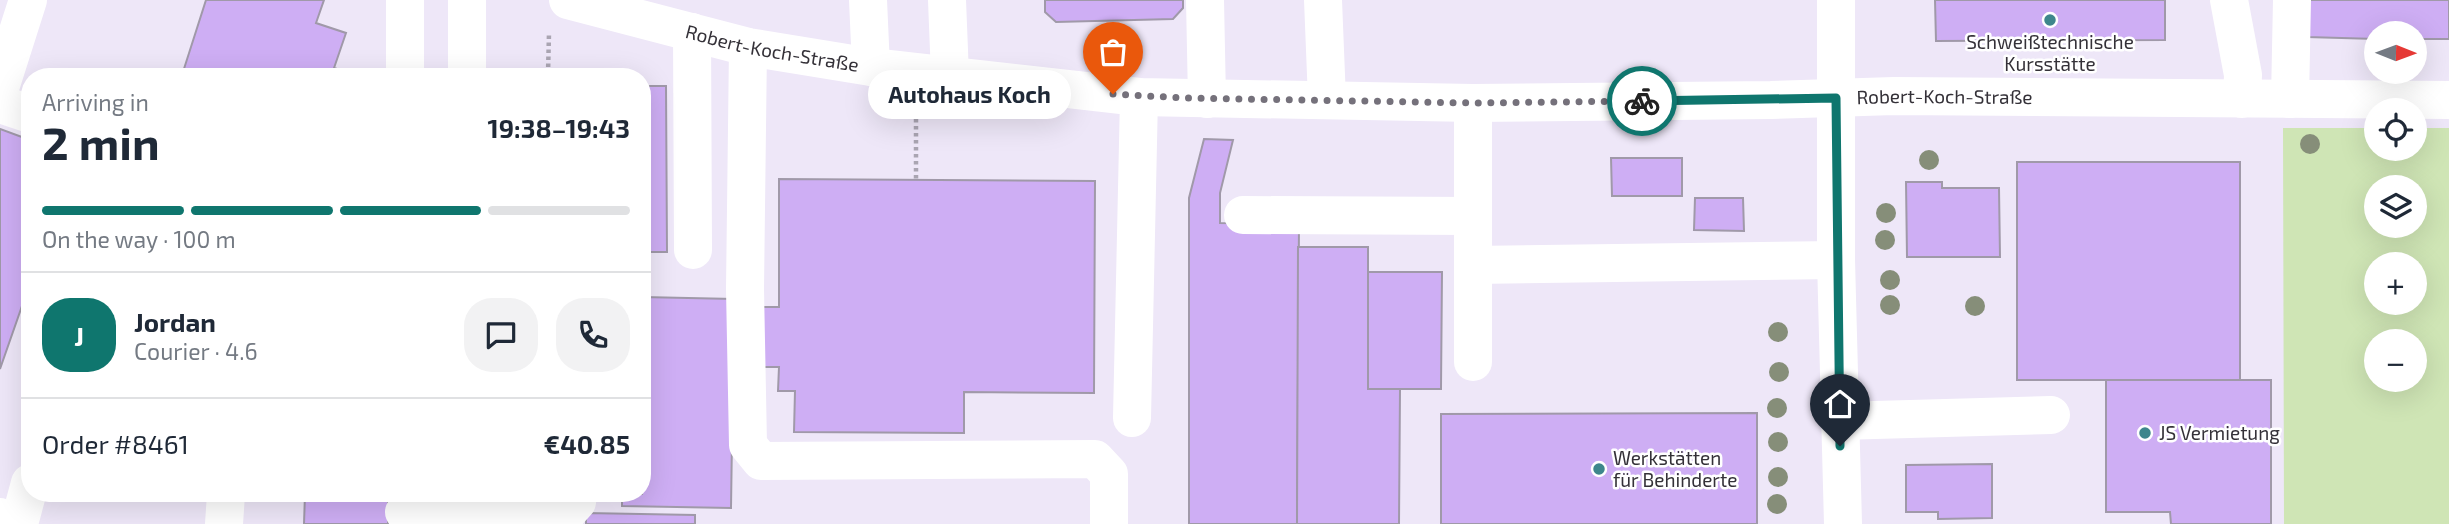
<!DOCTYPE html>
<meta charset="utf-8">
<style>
body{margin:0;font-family:"Exo 2",sans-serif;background:#f2f2f3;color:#1f2937;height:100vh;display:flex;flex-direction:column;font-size:26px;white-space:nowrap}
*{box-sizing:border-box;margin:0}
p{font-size:23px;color:#747a83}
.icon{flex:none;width:38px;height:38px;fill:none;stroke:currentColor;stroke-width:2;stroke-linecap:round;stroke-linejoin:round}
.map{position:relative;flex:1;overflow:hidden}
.drawer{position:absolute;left:21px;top:68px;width:630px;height:434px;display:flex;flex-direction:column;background:#fff;border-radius:28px;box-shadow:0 7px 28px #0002}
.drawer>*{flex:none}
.needle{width:46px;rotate:91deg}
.buttons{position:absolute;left:2364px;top:21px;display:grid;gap:14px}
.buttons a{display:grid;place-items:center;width:63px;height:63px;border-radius:50%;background:#fff;box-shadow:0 7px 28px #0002;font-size:35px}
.pin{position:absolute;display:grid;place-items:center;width:60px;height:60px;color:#fff;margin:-72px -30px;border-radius:50% 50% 50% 0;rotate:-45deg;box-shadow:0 0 7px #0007}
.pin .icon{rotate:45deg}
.courier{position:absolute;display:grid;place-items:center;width:70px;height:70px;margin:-35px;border:5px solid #0f766e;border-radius:50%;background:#fff;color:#222;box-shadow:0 2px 9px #0007}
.bubble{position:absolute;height:49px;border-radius:24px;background:#fff;box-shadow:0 7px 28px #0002;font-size:23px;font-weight:700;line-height:49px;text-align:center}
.headline em{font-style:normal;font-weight:700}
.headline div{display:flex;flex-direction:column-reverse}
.headline{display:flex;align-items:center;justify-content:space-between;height:119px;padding:0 21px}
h1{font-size:46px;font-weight:700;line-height:52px}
.bar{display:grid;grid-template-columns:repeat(4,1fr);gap:10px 7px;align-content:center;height:84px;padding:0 21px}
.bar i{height:9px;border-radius:5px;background:#e0e1e3}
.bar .selected{background:#0f766e}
.bar p{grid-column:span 4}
.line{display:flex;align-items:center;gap:18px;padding:0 21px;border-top:2px solid #e0e1e3}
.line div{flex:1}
.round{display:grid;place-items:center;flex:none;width:74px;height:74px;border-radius:28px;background:#f2f2f3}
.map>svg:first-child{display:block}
.green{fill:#cfe5b5;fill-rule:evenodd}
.building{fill:#ceaef4;stroke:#a099a9;stroke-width:2}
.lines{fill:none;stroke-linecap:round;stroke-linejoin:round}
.path{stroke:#aaa5b2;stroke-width:4.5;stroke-dasharray:3.5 3.5;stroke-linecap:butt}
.minor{stroke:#fff;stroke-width:38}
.tree{fill:#868e79}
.done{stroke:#75717b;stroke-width:7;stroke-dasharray:0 12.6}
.route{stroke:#0f766e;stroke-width:9}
.poi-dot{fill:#3e868c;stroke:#fff;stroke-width:2.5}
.labels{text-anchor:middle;stroke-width:5;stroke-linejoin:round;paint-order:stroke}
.poi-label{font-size:19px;fill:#343138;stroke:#fff;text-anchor:start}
.street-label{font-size:19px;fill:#343138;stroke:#fff}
</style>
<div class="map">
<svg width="2449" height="524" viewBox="0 0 2449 524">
<rect width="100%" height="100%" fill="#eee7f8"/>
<!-- green -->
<path class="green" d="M2283,128H2376V149H2415V128H2449V524H2284ZM2376,187H2415V226H2376ZM2376,264H2415V303H2376ZM2376,341H2415V380H2376Z"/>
<!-- building -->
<g class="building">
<polygon points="206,0 324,0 316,23 346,33 334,68 362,77 188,77 182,75"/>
<polygon points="1045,0 1183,0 1183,8 1173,19 1056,22 1045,12"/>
<polygon points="1935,0 2165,0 2165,40 1936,41"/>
<polygon points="2307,0 2449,0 2449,39 2415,39 2415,33 2376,33 2376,39 2307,37"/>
<polygon points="548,74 573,74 573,77 522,77 522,75"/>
<polygon points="642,86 666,86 667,252 642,252"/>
<polygon points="0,129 30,140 30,283 0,369"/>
<polygon points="1204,139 1233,140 1220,193 1220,223 1299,224 1297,524 1189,524 1189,198"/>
<polygon points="1611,158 1682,158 1682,196 1612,196"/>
<rect x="2017" y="162" width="223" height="218"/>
<polygon points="779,179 1095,181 1094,393 964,392 964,433 794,432 795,391 778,391 779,367 754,367 754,307 779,307"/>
<polygon points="1906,182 1942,182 1942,188 1999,188 2000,257 1907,257"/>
<polygon points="1695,198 1743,198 1744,231 1694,230"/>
<polygon points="1298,247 1368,247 1368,389 1400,389 1399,524 1297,524"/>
<polygon points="1368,272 1442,272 1441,389 1368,389"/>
<polygon points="642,297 734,299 731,508 622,506 622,494 642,494"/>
<polygon points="2106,380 2271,380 2271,524 2171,524 2170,512 2106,512"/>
<polygon points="1757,413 1757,524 1441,524 1441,414"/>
<polygon points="1992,464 1992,518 1938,519 1938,512 1906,512 1906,465"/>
<polygon points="305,494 388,494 388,524 304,524"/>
<polygon points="586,513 695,515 695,524 586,524"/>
</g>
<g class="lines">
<!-- path -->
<g class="path">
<polyline points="548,74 549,33"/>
<polyline points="916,112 916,180"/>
</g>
<!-- minor -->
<g class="minor">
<path id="s1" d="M568,0L748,47L871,67L1139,97L1473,103L1771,100L1894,96L2449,100"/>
<polyline points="868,0 871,67"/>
<polyline points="947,0 950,76"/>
<polyline points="1205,0 1207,99"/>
<polyline points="1323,0 1327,100"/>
<polyline points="1836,0 1836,260 1843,524"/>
<polyline points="2229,0 2243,75 2242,99"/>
<polyline points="692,32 693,250"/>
<polyline points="748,47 745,289 748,445 761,461 1095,459 1109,474 1109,524"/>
<polyline points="467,68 467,0"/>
<polyline points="405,77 405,0"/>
<polyline points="0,88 28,0"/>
<polyline points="2290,99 2292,0"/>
<polyline points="0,104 30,114"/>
<polyline points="1243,215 1473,216"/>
<polyline points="1473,265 1836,260"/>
<polyline points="1473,362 1473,103"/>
<polyline points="1132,418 1139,97"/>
<polyline points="1839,421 2051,415"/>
<polyline points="404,512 566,514 577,502 578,494"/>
<polyline points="0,517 19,524 30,483"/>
<polyline points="224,524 226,494"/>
</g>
</g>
<!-- trees -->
<g class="tree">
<circle cx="2310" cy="144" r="10"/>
<circle cx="1929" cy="160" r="10"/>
<circle cx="1886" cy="213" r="10"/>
<circle cx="1885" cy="240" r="10"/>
<circle cx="1890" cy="280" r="10"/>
<circle cx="1890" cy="305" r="10"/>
<circle cx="1975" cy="306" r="10"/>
<circle cx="1778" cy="332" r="10"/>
<circle cx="1779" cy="372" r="10"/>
<circle cx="1777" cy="408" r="10"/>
<circle cx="1778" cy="442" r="10"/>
<circle cx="1778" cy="477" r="10"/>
<circle cx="1777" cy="504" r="10"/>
</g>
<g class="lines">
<!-- done -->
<polyline class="done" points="1113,94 1184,98 1474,103 1642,101"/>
<!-- route -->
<polyline class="route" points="1642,101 1836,98 1840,446"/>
</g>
<!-- markers -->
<g class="poi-dot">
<circle cx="2050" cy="20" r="7"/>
<circle cx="2145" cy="433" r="7"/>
<circle cx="1599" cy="469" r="7"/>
</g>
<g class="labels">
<!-- poi labels -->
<g class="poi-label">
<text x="2050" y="49" text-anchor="middle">Schweißtechnische<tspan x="2050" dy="22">Kursstätte</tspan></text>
<text x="2159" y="440">JS Vermietung</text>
<text x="1613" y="465">Werkstätten<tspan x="1613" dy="22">für Behinderte</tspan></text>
</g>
<!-- street labels -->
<g class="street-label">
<text dy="7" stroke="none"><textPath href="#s1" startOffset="210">Robert-Koch-Straße</textPath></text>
<text dy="7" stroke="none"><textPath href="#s1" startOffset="1386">Robert-Koch-Straße</textPath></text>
</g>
</g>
</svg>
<div class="buttons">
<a><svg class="needle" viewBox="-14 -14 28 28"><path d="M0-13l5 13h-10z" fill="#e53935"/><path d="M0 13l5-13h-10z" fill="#747a83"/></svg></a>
<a><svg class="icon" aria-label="locate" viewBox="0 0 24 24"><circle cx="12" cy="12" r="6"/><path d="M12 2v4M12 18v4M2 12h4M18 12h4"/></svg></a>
<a><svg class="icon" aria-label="layers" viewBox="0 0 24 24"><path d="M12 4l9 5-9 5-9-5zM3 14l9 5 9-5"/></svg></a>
<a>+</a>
<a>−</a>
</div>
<div class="pin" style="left:1113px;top:94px;background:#ea580c"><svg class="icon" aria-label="bag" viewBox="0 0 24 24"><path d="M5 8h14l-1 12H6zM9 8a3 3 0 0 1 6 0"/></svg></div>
<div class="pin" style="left:1840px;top:446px;background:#1f2937"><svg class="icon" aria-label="home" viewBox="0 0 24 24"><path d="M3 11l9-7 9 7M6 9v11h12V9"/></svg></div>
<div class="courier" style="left:1642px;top:101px"><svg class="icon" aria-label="bike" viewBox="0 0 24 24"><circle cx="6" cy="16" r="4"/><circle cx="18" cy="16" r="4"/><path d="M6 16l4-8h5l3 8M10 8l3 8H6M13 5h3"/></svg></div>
<div class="bubble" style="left:868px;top:70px;width:203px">Autohaus Koch</div>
<section class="drawer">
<div class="headline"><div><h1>2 min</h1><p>Arriving in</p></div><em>19:38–19:43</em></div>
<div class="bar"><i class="selected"></i><i class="selected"></i><i class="selected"></i><i></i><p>On the way · 100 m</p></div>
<div class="line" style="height:126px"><b class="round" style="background:#0f766e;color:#fff">J</b><div><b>Jordan</b><p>Courier · 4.6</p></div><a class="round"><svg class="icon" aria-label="chat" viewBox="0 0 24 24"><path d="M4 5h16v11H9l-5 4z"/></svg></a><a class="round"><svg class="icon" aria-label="phone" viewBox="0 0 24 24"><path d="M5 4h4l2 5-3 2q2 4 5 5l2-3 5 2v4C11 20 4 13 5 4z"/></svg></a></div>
<div class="line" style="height:91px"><div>Order #8461</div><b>€40.85</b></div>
</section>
</div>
